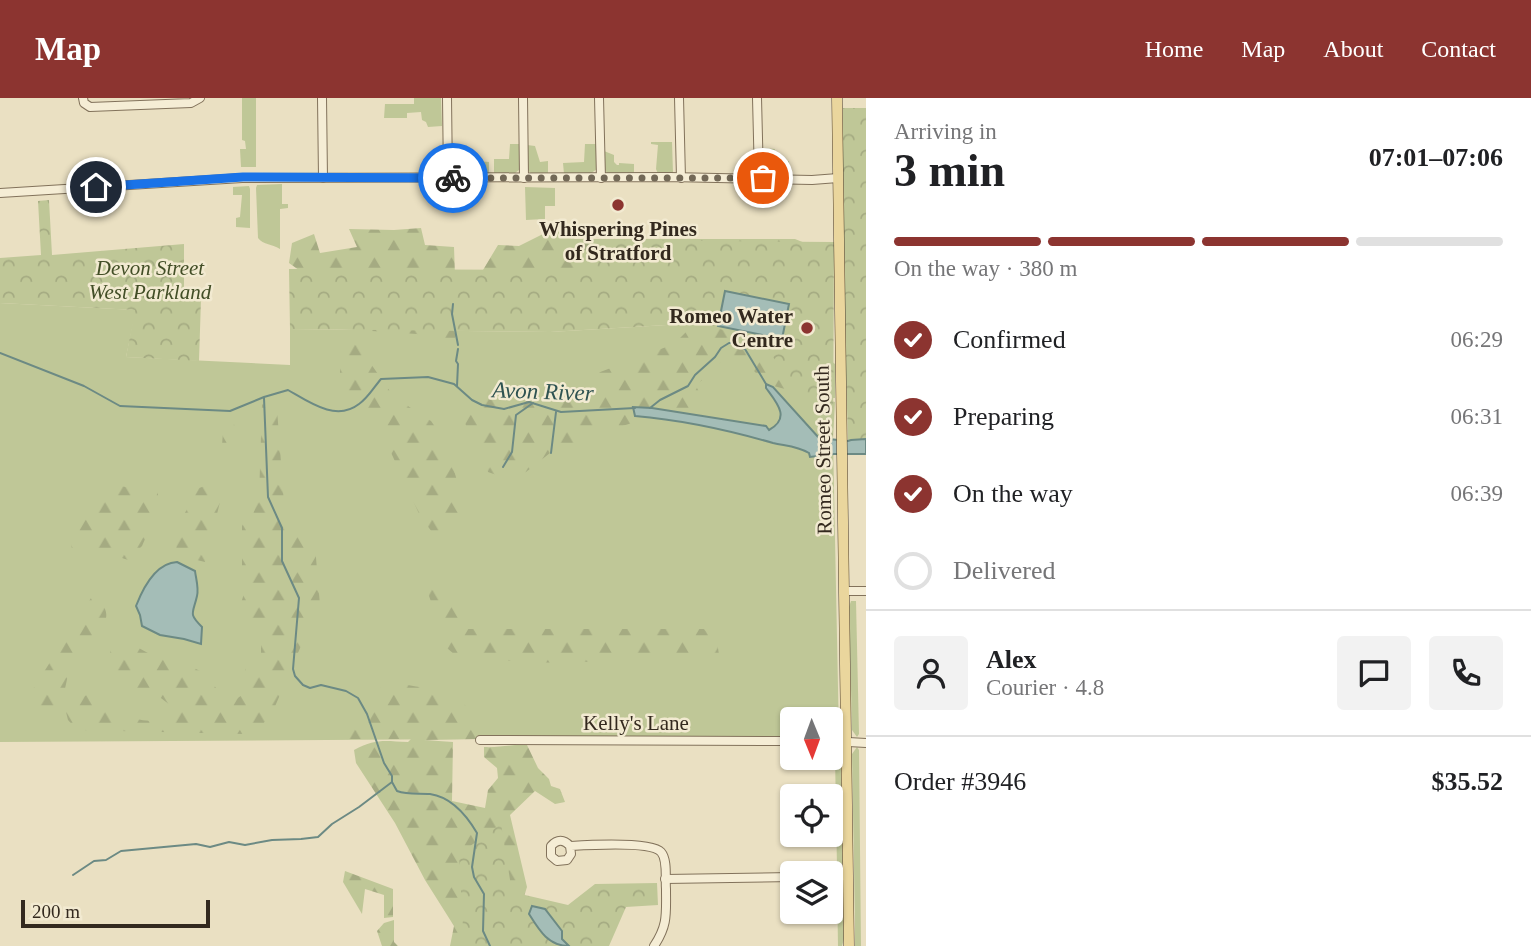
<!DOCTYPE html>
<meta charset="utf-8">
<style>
body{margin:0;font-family:Georgia,serif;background:#f2f2f2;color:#202124;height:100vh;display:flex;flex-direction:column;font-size:26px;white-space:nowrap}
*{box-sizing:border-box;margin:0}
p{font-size:23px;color:#757577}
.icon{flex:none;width:38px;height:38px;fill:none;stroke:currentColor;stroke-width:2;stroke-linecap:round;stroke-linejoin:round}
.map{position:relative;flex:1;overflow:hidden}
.side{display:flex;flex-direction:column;background:#fff;width:665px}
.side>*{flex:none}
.needle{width:46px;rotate:179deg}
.buttons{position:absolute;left:780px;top:609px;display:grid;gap:14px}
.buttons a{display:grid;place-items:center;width:63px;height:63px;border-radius:7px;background:#fff;box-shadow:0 2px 5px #0004;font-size:35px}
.scale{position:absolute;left:21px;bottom:18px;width:189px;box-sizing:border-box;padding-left:7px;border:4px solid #33291e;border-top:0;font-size:19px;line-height:24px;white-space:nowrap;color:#33291e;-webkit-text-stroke:5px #f2ead1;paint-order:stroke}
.pin{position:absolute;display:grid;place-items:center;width:60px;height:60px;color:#fff;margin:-30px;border:4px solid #fff;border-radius:50%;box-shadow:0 2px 7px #0007}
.courier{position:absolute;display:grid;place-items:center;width:70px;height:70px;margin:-35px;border:5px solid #1a73e8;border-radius:50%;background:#fff;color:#222;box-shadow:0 2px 9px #0007}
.overview em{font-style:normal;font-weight:800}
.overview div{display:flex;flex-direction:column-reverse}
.overview{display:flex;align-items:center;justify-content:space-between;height:119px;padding:0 28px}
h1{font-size:46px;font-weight:800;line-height:52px}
.bar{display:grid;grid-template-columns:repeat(4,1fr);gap:10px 7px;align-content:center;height:84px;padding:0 28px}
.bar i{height:9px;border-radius:5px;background:#e0e0e0}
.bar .selected{background:#8c3430}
.bar p{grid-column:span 4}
.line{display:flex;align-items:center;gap:18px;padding:0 28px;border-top:2px solid #e0e0e0}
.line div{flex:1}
.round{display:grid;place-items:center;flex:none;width:74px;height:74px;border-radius:7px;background:#f2f2f2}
ol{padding:0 28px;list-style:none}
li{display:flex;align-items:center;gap:21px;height:77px}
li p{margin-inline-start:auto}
li .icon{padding:7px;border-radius:50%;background:#8c3430;color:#fff;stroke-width:4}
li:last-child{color:#757577}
li i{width:38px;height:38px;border:4px solid #e0e0e0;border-radius:50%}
header{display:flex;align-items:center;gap:42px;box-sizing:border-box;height:98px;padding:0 35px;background:#8c3430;color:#fff}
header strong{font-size:33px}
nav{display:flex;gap:38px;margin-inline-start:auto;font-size:24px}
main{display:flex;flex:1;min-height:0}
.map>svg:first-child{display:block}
.grass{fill:#bfc797}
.forest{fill:url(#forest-firs)}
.park{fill:url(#park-crowns)}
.water{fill:#a4bdb7;stroke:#6c8a84;stroke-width:2}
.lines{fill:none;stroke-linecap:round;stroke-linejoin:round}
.stream{stroke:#6c8a84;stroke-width:2}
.minor-casing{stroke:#82725b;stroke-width:10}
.major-casing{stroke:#50402f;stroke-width:11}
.minor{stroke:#f5edd5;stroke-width:8}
.major{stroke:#ead69d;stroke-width:10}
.done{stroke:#736957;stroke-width:7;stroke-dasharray:0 12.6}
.route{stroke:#1a73e8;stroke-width:9}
.poi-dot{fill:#8c3430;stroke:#f2ead1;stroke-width:2.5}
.labels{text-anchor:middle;stroke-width:5;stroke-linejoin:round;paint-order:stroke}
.poi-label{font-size:21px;font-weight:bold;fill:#33291e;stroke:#f2ead1}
.park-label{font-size:21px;font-style:italic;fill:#424e26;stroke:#f2ead1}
.street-label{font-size:21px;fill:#33291e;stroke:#f2ead1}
.water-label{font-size:23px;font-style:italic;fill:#2e5251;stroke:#f2ead1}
</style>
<header>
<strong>Map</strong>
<nav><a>Home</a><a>Map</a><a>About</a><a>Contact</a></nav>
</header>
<main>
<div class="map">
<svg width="866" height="848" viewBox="0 0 866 848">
<defs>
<pattern id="forest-firs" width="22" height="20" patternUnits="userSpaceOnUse" patternTransform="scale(1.75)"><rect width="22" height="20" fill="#bfc797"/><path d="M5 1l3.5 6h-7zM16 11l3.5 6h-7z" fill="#a5ab82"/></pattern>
<pattern id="park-crowns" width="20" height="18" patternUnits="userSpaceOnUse" patternTransform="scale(1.75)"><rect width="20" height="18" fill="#bfc797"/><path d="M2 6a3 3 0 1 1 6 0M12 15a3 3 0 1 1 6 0" fill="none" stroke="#a5ab82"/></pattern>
</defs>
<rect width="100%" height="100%" fill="#eae0c2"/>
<!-- grass -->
<g class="grass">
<polygon points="242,0 256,0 256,69 241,69 240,51 246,51 245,43 242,42"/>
<polygon points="414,0 441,0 442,28 428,29 426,24 422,22 421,14 407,15 407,20 384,20 385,6 414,6"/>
<polygon points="651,44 672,44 673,75 658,76 656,71 658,47 651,46"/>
<polygon points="452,46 463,47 462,66 455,67 454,70 475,70 476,63 489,64 489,75 453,74 451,71 450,47"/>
<polygon points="510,46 520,46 519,72 515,75 494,75 494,61 509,61"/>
<polygon points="585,46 596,46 597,71 590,76 564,76 563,65 584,64"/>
<polygon points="527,47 535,48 540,64 548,63 548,76 531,75 527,72"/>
<polygon points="762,50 775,51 773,63 789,63 789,77 766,76 762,67"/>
<polygon points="604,53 614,57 614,64 617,67 619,67 619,65 634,66 634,76 608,76 604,71"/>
<path d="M282,86V106H288V110L280,111V151C273,146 263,147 258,140L256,90L257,87Z"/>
<polygon points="249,88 250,91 250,130 236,129 236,120 240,119 242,97 233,97 233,89"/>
<polygon points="525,89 555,90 555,108 545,108 545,121 526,122"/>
<polygon points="0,205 136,212 126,259 290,267 290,231 550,234 700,225 758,237 831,263 835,266 835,300 833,300 832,303 835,304 833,341 839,639 831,639 831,621 793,621 793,639 0,644"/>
<polygon points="851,503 856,503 859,636 857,639 852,632 849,509"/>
<polygon points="840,647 841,650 843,764 841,769 837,770 835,657"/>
<polygon points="857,649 859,652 861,848 855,848 855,827 852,656"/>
<polygon points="837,786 841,786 844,791 844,841 842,848 838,848"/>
</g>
<!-- forest -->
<g class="forest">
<polygon points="421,130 425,147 454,149 457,235 452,247 433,243 417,236 312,229 303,175 289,165 292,145 314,136 320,155 357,149 349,131 394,132"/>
<polygon points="553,131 575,141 795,141 810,147 827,172 480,177 498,147 519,148"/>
<polygon points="712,229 739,236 754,247 789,281 785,291 766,286 742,260 727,258 696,288 712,320 634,309 632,325 590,338 550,355 526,374 508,381 488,374 480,350 467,330 462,317 478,295 519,292 565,301 576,305 590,299 595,276 674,246 689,231"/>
<polygon points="346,240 357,246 394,299 431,323 438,333 449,355 464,407 462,421 452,436 435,438 420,418 372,313 345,299 340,287 340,263 333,243"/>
<path d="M271,295L275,298L277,311L284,405L315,448L320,507L313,527L304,541L273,613L263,626L244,636L77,632L68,622L66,614L73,602L87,597C94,602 102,609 111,613C124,619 154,627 167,621L170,607L157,597L117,585L111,576L108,562L115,537L157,560L188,567L204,575L225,601L235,602L242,597L246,568L261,556V540L245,531L237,518L247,486L242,468V428L247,419L253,416L259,400L262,307Z"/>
<polygon points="233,324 244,350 228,353 222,347 223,334"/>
<polygon points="107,385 144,393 158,393 158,411 142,448 128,462 116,458 116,477 112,478 89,456 72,453 70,429 74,423 90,414 101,388"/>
<polygon points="211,386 221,400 205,464 176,457 177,429 199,390"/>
<polygon points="435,483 442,486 462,505 463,531 704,531 717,543 719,557 639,558 606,563 558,565 467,561 455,557 447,550 428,495 428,486"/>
<path d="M91,500L99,501C111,516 108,526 92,537L90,548L84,552L70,567L58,624L49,632L37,627L42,615L29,607L33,591Z"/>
<path d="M387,584C399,584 409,588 420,589C436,591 462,591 467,612C468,617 467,623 467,628L477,635L479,641L424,642L453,644L452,703L485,710L488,692L498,680L497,670L484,659V649C499,650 512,646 527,647L538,670L549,681L551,688L560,691L565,704L555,706L535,693L510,717L527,789L520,811L537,848H450L454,828L425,782L395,725L356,665L354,652C376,640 385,643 408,644L411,641H340C345,626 349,612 366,607L373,597Z"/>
<polygon points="345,773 393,791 393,819 384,820 384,797 365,791 362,816 343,784"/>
<polygon points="394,822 394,844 398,848 382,848 377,833 384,825"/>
</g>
<!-- park -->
<g class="park">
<polygon points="843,10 866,10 866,341 851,342 848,343 843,178"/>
<polygon points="49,102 52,157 184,146 184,201 201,201 199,263 126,259 135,212 0,205 0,160 41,157 38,103"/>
<polygon points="594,142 834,144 833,338 757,238 700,225 550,234 290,231 289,171 594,172"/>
<polygon points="501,726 512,794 568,807 595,786 657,785 658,807 626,809 609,848 464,848 459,756"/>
</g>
<!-- water -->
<g class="water">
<polygon points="725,193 789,206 782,241 718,228"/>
<path d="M766,286L773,289L819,340L848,343L851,342L866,341V356H834L810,359L809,355C797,348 786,348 773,345C728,332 682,322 635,318L633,309L652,310L766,328L769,332C791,320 777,305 766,290Z"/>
<path d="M177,464L195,473C196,481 199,490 197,498C193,516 188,515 202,529L201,546L184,541L160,537L142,528L140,517L136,508C143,490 156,465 177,464Z"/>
<path d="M532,808L545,811L562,833V841L569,848C548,848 539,832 529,816Z"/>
</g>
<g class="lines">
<!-- stream -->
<g class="stream">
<polyline points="453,206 452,216 458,247"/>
<path d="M0,255L84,288L120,308L230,313L264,299L288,292C309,304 336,324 359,306C368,300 374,289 381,281L428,279L454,286L472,302L482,307L504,311L529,304L561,314L635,310"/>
<polyline points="457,288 458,266 456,263 458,251"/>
<path d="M264,300L268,399L282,430V463L299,500L293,571L295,578L303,587L310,590L321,587L346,593L358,600L367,616L384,665L392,678V684L397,693C408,697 419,695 430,696C451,699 467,718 477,735L472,769L474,779L484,796L483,833L490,848"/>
<polyline points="650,310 660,302 688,288 695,277 715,259 721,250 729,245 734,245 745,251 766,286"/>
<polyline points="551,355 556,314"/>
<polyline points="503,369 512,354 516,317 533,305"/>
<polyline points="73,777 94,763 106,762 121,753 196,746 210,749 229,744 245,747 272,742 301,741 318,739 332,726 359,709 392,684"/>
</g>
<defs>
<g id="minor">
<polyline points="83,0 84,5 90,9 191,5 200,0"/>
<polyline points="322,0 323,80"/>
<polyline points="447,0 448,80"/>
<polyline points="523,0 524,80"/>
<polyline points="599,0 601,80"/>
<polyline points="679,0 681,80"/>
<polyline points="757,0 759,80"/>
<polyline points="0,95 242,80 670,79 812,82 838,80"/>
<polyline points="844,493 866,493"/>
<polyline points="480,642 793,643"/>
<polyline points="831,643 866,645"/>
<path d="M570,748L571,756L567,762L557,763L551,758V748C557,741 564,741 570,748C587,747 651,743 661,754C668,762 665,781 666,791C666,816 668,827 654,848"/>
<polyline points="831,778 848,778"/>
<polyline points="665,781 793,779"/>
</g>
<polyline id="major" points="837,0 849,848"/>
</defs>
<!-- minor casing -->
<use href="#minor" class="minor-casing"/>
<!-- major casing -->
<use href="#major" class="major-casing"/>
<!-- minor -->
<use href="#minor" class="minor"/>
<!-- major -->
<use href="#major" class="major"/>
</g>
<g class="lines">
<!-- done -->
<polyline class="done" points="453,80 763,80"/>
<!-- route -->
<polyline class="route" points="96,89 243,79 453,80"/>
</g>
<!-- markers -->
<g class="poi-dot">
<circle cx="618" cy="107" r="7"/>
<circle cx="807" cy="230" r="7"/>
</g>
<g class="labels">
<!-- poi labels -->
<g class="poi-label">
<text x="618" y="138">Whispering Pines<tspan x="618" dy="24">of Stratford</tspan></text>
<text x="793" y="225" text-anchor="end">Romeo Water<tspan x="793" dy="24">Centre</tspan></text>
</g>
<!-- park labels -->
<g class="park-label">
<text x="150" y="177">Devon Street<tspan x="150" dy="24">West Parkland</tspan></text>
</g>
<!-- street labels -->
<g class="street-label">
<text transform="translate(823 352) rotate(-91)" y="7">Romeo Street South</text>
<text x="636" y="632">Kelly's Lane</text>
</g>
<!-- water labels -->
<g class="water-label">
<text transform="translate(543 293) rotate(2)" y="8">Avon River</text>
</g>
</g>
</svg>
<div class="buttons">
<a><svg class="needle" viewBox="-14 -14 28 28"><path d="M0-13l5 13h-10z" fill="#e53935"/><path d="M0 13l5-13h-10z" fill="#757577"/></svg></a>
<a><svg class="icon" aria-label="locate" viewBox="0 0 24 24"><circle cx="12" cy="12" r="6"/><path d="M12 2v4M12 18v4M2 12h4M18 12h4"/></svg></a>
<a><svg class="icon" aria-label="layers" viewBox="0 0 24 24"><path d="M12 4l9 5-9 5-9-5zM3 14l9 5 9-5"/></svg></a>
</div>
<div class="scale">200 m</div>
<div class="pin" style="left:763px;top:80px;background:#ea580c"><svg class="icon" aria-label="bag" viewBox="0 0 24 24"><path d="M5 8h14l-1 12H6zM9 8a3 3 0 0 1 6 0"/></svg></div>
<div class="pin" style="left:96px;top:89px;background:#1f2937"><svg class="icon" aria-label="home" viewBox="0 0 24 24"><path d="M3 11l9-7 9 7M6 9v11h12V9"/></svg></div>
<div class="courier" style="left:453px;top:80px"><svg class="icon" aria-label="bike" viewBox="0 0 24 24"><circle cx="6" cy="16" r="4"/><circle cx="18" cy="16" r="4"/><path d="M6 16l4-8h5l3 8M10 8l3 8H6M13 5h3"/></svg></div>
</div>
<section class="side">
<div class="overview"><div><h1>3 min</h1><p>Arriving in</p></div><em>07:01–07:06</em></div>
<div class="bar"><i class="selected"></i><i class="selected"></i><i class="selected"></i><i></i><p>On the way · 380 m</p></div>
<ol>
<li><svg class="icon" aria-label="check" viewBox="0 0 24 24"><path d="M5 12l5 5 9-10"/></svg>Confirmed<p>06:29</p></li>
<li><svg class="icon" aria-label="check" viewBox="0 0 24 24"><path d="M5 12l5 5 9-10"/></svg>Preparing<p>06:31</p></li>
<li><svg class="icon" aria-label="check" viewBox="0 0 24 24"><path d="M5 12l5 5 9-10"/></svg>On the way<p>06:39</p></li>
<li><i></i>Delivered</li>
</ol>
<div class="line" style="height:126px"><a class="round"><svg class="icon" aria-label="person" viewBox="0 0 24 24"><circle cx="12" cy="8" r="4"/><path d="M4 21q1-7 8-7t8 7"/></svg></a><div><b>Alex</b><p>Courier · 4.8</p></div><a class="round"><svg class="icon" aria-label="chat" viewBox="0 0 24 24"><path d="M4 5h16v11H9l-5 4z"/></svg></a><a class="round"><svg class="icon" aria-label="phone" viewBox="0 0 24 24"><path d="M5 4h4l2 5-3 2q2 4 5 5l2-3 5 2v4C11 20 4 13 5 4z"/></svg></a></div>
<div class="line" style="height:91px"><div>Order #3946</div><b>$35.52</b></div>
</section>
</main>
